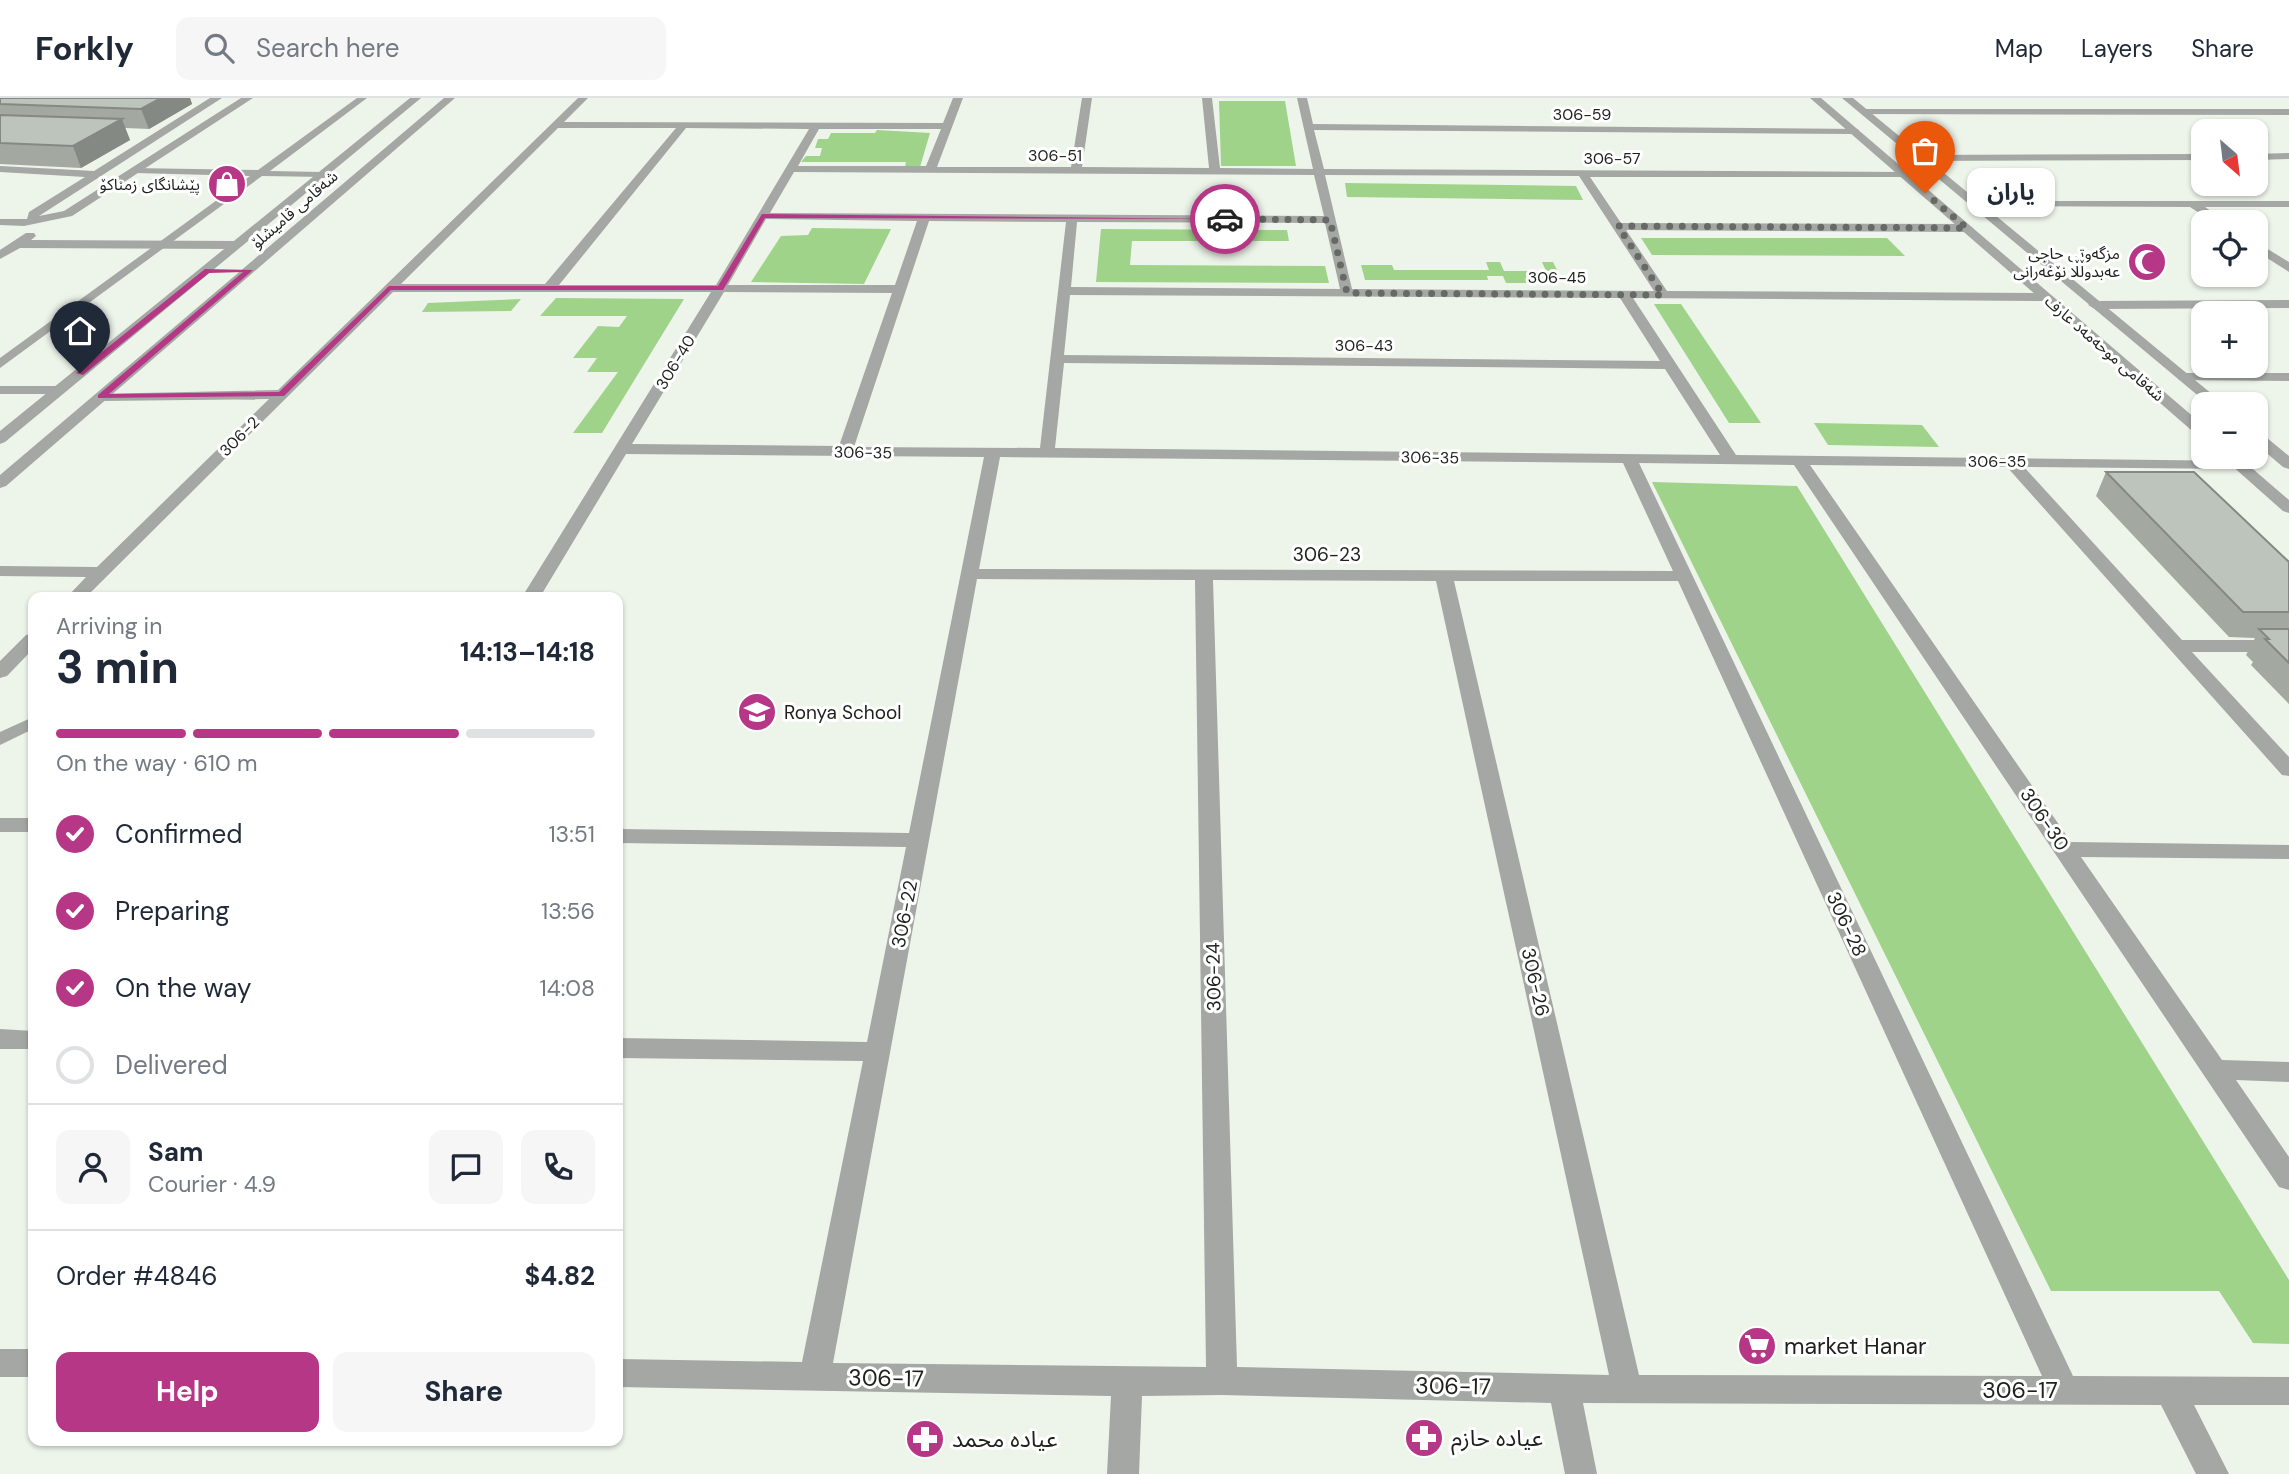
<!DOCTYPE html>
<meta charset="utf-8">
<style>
body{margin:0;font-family:"DM Sans","Noto Sans Arabic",sans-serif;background:#f6f6f7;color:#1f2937;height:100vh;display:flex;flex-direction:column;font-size:26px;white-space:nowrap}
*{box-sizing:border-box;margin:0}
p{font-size:23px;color:#747a83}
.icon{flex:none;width:38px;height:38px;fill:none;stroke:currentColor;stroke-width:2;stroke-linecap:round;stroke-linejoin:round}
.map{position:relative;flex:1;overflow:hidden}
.sheet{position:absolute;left:28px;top:494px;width:595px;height:854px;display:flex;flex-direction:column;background:#fff;border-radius:14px;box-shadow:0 2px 5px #0004}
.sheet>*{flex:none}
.needle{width:46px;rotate:152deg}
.tools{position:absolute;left:2191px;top:21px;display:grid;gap:14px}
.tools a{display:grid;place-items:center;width:77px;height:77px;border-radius:14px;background:#fff;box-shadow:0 2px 5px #0004;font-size:35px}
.pin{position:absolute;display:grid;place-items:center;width:60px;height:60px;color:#fff;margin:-72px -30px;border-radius:50% 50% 50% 0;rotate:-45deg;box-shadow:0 0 7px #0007}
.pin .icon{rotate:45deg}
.courier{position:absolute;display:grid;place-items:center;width:70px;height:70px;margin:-35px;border:5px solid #b63785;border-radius:50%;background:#fff;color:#222;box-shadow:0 2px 9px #0007}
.bubble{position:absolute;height:49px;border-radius:14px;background:#fff;box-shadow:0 2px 5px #0004;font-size:23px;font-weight:700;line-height:49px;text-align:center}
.headline em{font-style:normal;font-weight:700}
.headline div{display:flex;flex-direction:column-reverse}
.headline{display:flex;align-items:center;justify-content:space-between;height:119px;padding:0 28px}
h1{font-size:46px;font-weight:700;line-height:52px}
.bar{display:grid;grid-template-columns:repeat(4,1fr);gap:10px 7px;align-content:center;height:84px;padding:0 28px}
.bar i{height:9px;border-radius:5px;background:#e0e1e3}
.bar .selected{background:#b63785}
.bar p{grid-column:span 4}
.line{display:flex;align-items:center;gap:18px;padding:0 28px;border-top:2px solid #e0e1e3}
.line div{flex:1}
.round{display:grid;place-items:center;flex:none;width:74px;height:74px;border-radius:14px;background:#f6f6f7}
ol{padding:0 28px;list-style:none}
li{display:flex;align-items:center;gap:21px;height:77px}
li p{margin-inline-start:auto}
li .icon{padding:7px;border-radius:50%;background:#b63785;color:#fff;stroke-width:4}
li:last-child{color:#747a83}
li i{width:38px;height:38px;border:4px solid #e0e1e3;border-radius:50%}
.cta{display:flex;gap:14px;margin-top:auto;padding:14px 28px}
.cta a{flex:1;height:80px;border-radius:14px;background:#b63785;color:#fff;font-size:28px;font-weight:700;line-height:80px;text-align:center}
.cta a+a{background:#f6f6f7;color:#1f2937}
header{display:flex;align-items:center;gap:42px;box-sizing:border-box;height:98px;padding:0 35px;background:#fff;border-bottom:2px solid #e0e1e3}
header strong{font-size:33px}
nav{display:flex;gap:38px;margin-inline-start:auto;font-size:24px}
.search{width:490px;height:63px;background:#f6f6f7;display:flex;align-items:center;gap:18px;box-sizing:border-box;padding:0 24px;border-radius:14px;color:#747a83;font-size:26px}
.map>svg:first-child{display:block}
.green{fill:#9fd389}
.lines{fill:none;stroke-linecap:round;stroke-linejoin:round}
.service{fill:#a4a7a3;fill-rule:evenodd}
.minor{fill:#a4a7a3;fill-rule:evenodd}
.tertiary{fill:#a4a7a3;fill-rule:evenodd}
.wall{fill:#a3a9a1}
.shaded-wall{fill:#848983}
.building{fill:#bdc4bb;stroke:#848983;stroke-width:2}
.route{fill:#b63785}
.done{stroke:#666a64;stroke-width:7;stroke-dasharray:0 12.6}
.labels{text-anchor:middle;stroke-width:6;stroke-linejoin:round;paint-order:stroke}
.far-street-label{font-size:16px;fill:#1d201c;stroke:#fff}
.far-poi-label{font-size:16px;fill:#1d201c;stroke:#fff;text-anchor:end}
.street-label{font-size:19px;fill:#1d201c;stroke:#fff}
.poi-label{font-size:19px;fill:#1d201c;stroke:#fff;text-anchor:start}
.near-poi-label{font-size:23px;fill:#1d201c;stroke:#fff;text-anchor:start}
.near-street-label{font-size:23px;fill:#1d201c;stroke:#fff}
</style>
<header>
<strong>Forkly</strong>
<div class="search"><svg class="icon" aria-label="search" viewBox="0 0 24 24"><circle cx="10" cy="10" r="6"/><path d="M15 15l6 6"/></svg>Search here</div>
<nav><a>Map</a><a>Layers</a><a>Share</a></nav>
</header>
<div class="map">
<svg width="2289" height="1376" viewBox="0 0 2289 1376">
<rect width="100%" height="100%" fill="#edf4ea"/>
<!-- green -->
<g class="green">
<polygon points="1219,3 1285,3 1296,68 1221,68"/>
<polygon points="877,32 930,35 920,69 905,69 906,64 801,64 806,58 820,58 822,50 815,50 818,41 828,41 831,35 875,35"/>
<polygon points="1345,85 1576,88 1583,102 1347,99"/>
<polygon points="812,130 891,131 864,186 751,184 781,138 808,137"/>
<polygon points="1101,131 1287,132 1289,143 1132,143 1130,167 1325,168 1329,185 1096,184"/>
<polygon points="1641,140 1887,140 1905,158 1652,157"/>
<polygon points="1486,164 1500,164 1504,173 1546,173 1542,164 1553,164 1559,176 1543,176 1545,180 1534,180 1536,185 1506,185 1503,178 1487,178 1488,182 1365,182 1361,167 1392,167 1394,172 1489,172"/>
<polygon points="556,200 684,201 602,335 573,335 618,274 587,274 597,260 573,260 598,228 619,229 627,218 540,218"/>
<polygon points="521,201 511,213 422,214 428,205"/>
<polygon points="1654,206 1681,206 1761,325 1729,325"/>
<polygon points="1814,325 1922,327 1939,349 1828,347"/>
<polygon points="1652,384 1797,388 2289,1182 2289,1246 2253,1245 2219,1193 2051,1193"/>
</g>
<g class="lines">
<!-- service -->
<g class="service">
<polygon points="357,0 367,0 270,73 321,74 326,77 325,79 262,78 0,270 0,260 250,78 135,75 132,74 132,70 258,72"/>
<polygon points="33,619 33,631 0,647 0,634"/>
</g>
<!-- minor -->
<g class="minor">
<polygon points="210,0 222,0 39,118 64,113 241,0 253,0 72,118 24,128 0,127 0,121 27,121 29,114 85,79 0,74 0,68 94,73"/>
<path d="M578,0H588L564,24L943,25L953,0H963L937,69H1071L1082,0H1092L1082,69L1209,70L1202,0H1212L1220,70L1313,71L1297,0H1307L1313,26L1858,31L1859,33L1854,36L1314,32L1324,71L1904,74L1908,75V79H1590L1621,125L1967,126L1973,130L1967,134L1626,132L1667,193L2047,195L2053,199L2047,203L1633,200L1736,357L2244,363L2246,366L2244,369L2238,371L2024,369L2182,542H2289V554H2192L2289,659V678L2282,677L2007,369L1810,367L2071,744L2289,747V761L2081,759L2222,962L2289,964V984L2236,982L2289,1059V1092L2279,1089L1794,367L1639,365L2073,1278L2289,1279V1307H2194L2229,1376H2196L2161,1307L1583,1305L1597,1376H1565L1551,1305L1222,1297L1142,1298L1139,1376H1107L1111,1298L618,1289V1261L802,1264L863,963L618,960V940L867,944L906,749L618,745V731L909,735L984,359L626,356L540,499H522L711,194H393L86,499H67L86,479L0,478V468L97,469L269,301L101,303L96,302L94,299L96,296L278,292ZM558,30H676L545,186H401ZM686,30L809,31L716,187H559ZM819,31H941L926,68H798ZM794,74L1314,77L1324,118L770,115ZM1325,77L1579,78L1654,193L1352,191ZM766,121L917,123L895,187H728ZM929,123L1066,124L1040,350L854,349ZM1077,124L1325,125L1340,191L1071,189ZM724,194L892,195L839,348L632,346ZM1070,197L1620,200L1660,263L1064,257ZM1064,265L1665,271L1720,357L1055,350ZM1000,359L1623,365L1673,473L979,471ZM977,481L1195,482L1206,1269L833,1265ZM1213,482L1436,483L1609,1277L1237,1269ZM1454,483H1678L2042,1278L1639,1277Z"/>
<polygon points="1865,11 2289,11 2289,17 1862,16 1862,12"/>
<polygon points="2289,55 2289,61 2256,62 2256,56"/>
<polygon points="2203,56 2203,62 1918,63 1913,60 1918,57"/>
<polygon points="1973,103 2289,103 2289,109 2205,109 2227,124 2213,124 2190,109 1969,108 1969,104"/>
<polygon points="26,135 34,135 36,138 31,142 236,143 242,147 236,151 20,150 0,161 0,152"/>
<polygon points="2256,144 2289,164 2289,174 2256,153"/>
<polygon points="2289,202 2289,210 2095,211 2088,207 2095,203"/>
<polygon points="2184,275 2289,275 2289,283 2179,282 2177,279"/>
<polygon points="0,288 59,288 66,292 59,296 0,296"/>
<polygon points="33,535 33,551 7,578 0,580 0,563 26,537"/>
<rect x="0" y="720" width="33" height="14"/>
<polygon points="0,931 33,933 33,951 0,951"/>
<rect x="0" y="1251" width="33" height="28"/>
</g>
<!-- tertiary -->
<g class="tertiary">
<polygon points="410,0 421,0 5,344 0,346 0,333"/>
<polygon points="444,0 455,0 6,388 0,390 0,377"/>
<polygon points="1810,0 1821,0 2203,327 2203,339 2198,338"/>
<polygon points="1842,0 1853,0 2224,306 2208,306"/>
<polygon points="2256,334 2261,335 2289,358 2289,371 2283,369 2256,346"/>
<polygon points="2222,359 2239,359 2289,402 2289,415 2283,413"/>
</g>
</g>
<!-- wall -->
<g class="wall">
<polygon points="0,0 190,0 192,6 149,31 125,30 130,42 81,70 0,66"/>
<polygon points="2106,374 2289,464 2289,606 2251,567 2253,564 2246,557 2255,540 2229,539 2096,398"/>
</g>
<!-- shaded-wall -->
<g class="shaded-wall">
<polygon points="161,0 190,0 192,6 149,31 141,11"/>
<polygon points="122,21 130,42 81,70 73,48"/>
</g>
<!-- building -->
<g class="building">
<polygon points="0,0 161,0 141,11 0,6"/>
<polygon points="0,17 122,21 73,48 0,45"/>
<polygon points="2106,374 2194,374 2289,464 2289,514 2243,514"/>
<polygon points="2259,531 2289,531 2289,565 2265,541 2269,541"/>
</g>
<!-- route -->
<polygon class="route" points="762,116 1228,121 765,120 723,192 391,192 284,298 98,300 98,297 243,174 209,175 83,277 76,275 205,171 253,172 109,296 279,294 389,188 718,188"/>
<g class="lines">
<!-- done -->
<polyline class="done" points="1225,121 1330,122 1347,195 1663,197 1618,128 1967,130 1925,95"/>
</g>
<!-- icons -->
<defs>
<symbol id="shop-disc" viewBox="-11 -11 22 22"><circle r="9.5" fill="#b63785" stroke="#fff"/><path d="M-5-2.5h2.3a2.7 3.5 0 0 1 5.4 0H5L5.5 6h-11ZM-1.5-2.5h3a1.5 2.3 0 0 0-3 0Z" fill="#fff"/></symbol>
<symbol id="mosque-disc" viewBox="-11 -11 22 22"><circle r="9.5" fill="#b63785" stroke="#fff"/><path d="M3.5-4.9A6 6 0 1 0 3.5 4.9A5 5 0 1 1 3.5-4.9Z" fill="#fff"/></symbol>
<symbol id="school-disc" viewBox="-11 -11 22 22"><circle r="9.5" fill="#b63785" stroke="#fff"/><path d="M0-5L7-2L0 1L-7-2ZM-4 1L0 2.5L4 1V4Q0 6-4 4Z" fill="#fff"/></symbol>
<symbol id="supermarket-disc" viewBox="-11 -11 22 22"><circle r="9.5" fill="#b63785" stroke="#fff"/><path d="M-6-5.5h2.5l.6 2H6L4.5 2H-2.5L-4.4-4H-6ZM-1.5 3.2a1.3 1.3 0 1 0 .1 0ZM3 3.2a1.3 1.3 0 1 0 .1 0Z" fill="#fff"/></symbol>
<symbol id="pharmacy-disc" viewBox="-11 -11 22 22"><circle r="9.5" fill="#b63785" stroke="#fff"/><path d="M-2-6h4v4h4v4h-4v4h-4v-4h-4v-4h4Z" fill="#fff"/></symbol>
</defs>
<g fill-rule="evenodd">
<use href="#shop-disc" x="205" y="64" width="44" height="44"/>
<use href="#mosque-disc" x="2125" y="142" width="44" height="44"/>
<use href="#school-disc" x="735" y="592" width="44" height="44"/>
<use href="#supermarket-disc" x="1735" y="1226" width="44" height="44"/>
<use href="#pharmacy-disc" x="1402" y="1318" width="44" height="44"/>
<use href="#pharmacy-disc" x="903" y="1319" width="44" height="44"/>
</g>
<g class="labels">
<!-- far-street labels -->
<g class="far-street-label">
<text x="1582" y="22">306-59</text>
<text x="1055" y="63">306-51</text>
<text x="1612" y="66">306-57</text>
<text transform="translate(294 111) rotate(-41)" y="6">شەقامی قامیشلۆ</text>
<text x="1557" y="185">306-45</text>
<text x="1364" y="253">306-43</text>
<text transform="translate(2105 250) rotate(41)" y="6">شەقامی موحەمەد عارف</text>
<text transform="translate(675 264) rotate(-59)" y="6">306-40</text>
<text transform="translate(239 338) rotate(-45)" y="6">306-2</text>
<text transform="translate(863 354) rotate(1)" y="6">306-35</text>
<text transform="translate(1430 359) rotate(1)" y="6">306-35</text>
<text x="1997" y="369">306-35</text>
</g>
<!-- far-poi labels -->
<g class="far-poi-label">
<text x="200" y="92">پێشانگای زمناكۆ</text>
<text x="2120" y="161">مزگەوتی حاجی<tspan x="2120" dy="18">عەبدوڵڵا نۆغەرانی</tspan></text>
</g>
<!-- street labels -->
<g class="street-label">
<text x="1327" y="463">306-23</text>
<text transform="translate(2045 721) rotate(56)" y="7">306-30</text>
<text transform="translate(904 816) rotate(-79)" y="7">306-22</text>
<text transform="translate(1847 826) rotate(65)" y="7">306-28</text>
<text transform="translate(1213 879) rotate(-91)" y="7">306-24</text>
<text transform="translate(1536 884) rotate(77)" y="7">306-26</text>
</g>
<!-- poi labels -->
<g class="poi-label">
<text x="784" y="621">Ronya School</text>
</g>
<!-- near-poi labels -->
<g class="near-poi-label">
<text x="1784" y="1256">market Hanar</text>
<text x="1451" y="1348">عياده حازم</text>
<text x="952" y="1349">عياده محمد</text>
</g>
<!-- near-street labels -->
<g class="near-street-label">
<text transform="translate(886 1280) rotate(1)" y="8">306-17</text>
<text transform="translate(1453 1288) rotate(1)" y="8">306-17</text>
<text x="2020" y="1300">306-17</text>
</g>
</g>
</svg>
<div class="tools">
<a><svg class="needle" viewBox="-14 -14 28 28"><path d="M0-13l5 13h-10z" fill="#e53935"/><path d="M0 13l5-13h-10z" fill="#747a83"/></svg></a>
<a><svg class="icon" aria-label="locate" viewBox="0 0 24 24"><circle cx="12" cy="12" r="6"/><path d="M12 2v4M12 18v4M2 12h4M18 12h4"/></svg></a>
<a>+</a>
<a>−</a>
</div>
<div class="pin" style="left:1925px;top:95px;background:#ea580c"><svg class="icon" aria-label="bag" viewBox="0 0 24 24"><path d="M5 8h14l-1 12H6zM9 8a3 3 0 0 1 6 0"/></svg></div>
<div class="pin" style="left:80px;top:275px;background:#1f2937"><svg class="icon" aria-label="home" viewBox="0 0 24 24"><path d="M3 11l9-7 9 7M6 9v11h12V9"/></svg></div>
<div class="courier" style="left:1225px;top:121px"><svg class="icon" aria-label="car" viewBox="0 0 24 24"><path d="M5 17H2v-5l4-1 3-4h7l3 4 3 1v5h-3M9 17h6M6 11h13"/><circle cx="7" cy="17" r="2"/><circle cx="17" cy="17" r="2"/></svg></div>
<div class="bubble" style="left:1967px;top:70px;width:88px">یاران</div>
<section class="sheet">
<div class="headline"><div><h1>3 min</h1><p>Arriving in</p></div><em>14:13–14:18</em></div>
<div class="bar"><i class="selected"></i><i class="selected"></i><i class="selected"></i><i></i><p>On the way · 610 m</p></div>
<ol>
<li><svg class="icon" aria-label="check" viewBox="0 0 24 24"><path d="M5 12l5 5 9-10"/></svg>Confirmed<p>13:51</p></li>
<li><svg class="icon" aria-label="check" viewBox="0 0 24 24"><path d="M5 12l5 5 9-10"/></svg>Preparing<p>13:56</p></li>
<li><svg class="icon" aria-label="check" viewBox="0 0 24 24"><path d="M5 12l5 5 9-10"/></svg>On the way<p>14:08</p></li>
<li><i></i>Delivered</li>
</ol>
<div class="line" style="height:126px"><a class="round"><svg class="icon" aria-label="person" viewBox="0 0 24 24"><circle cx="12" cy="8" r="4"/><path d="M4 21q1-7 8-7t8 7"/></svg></a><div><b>Sam</b><p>Courier · 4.9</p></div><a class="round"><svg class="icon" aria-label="chat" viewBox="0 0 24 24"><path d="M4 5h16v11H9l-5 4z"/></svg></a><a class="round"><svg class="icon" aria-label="phone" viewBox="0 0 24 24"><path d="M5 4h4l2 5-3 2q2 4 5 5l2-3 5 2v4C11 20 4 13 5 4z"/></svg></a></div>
<div class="line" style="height:91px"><div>Order #4846</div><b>$4.82</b></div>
<div class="cta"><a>Help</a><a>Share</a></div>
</section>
</div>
